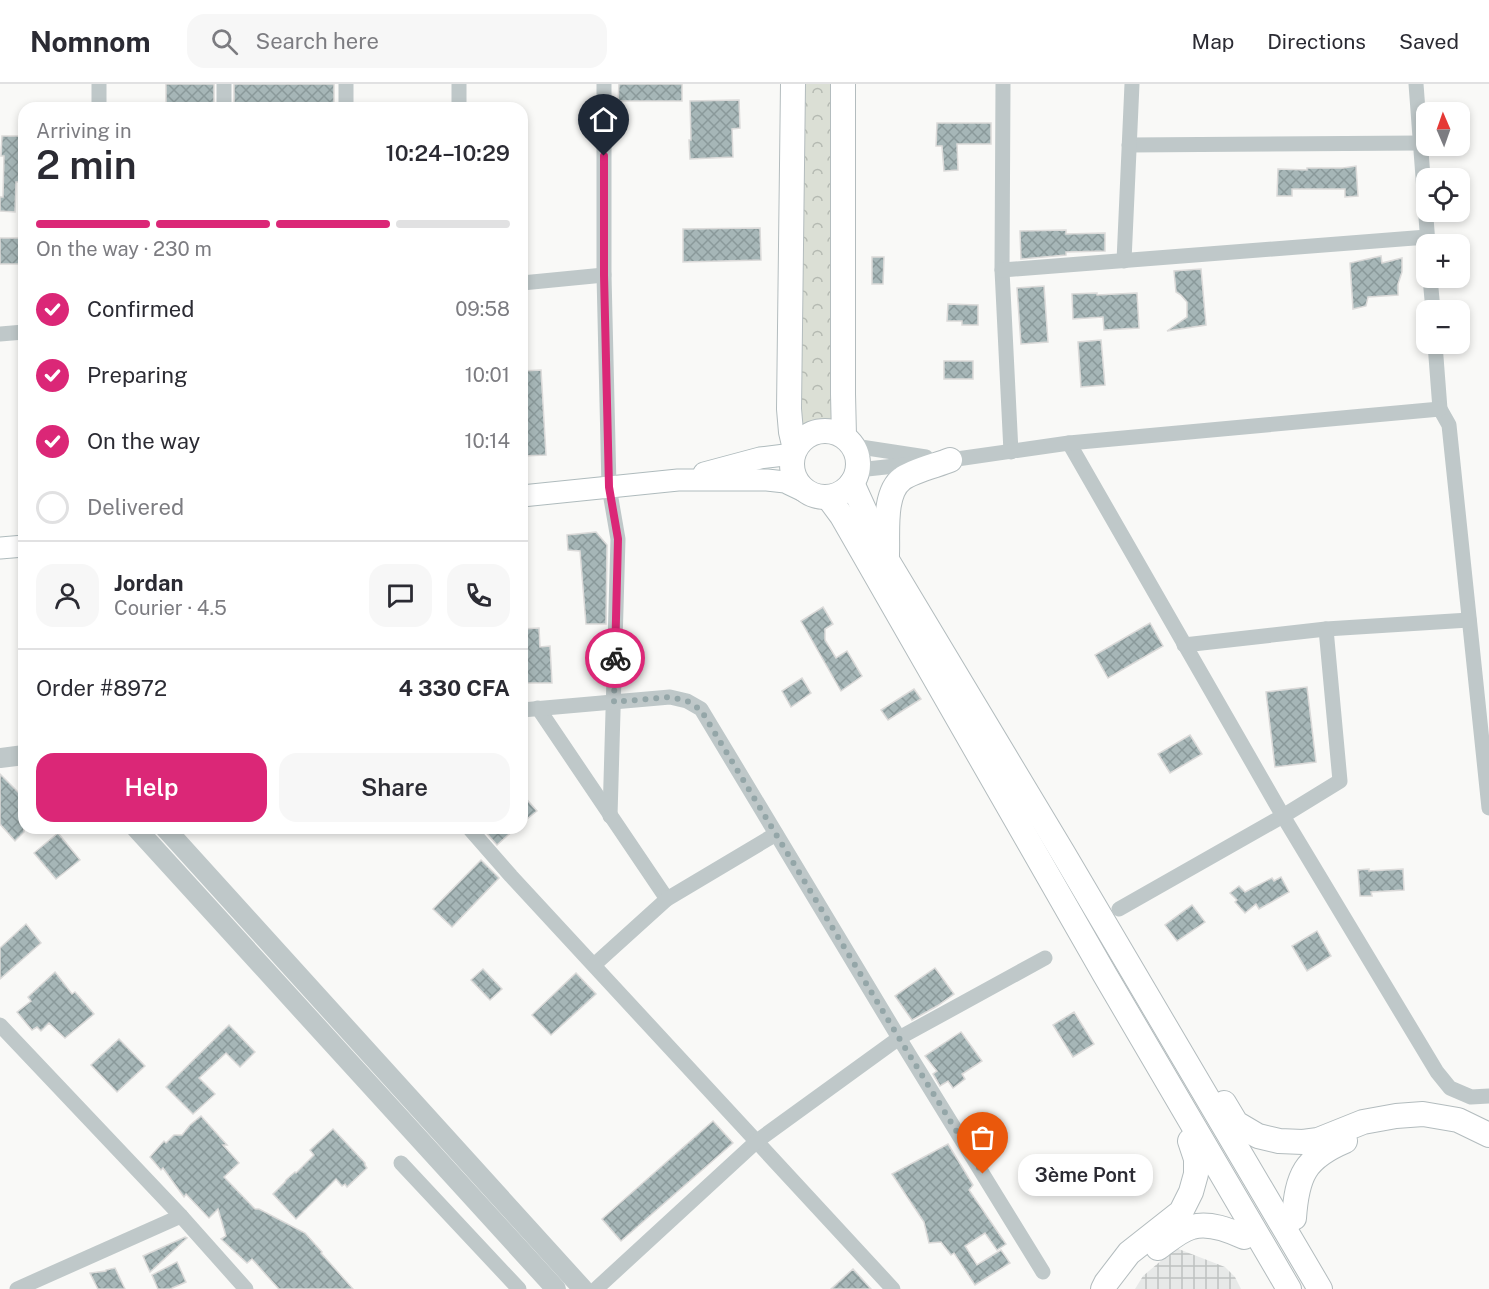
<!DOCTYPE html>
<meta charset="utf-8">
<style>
body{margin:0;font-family:"Public Sans",sans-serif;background:#f7f7f7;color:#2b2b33;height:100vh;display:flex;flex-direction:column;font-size:22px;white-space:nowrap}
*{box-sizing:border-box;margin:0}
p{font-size:20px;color:#7c7c81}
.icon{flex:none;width:33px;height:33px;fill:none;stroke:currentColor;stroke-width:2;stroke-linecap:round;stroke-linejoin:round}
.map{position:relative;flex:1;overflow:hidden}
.sheet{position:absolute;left:18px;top:18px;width:510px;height:732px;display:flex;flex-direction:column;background:#fff;border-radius:18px;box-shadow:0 3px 9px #0003}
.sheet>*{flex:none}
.needle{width:39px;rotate:358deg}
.tools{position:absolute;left:1416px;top:18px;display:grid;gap:12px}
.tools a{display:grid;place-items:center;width:54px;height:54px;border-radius:12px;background:#fff;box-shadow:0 3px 9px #0003;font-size:30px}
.pin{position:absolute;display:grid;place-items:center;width:51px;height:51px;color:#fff;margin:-62px -26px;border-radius:50% 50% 50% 0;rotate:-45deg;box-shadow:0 0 6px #0007}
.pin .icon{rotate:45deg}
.courier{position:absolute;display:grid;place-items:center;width:60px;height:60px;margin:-30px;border:4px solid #db2777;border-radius:50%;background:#fff;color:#222;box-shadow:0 2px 8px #0007}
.bubble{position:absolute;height:42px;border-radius:18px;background:#fff;box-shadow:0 3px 9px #0003;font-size:20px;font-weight:600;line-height:42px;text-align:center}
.summary em{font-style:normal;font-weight:600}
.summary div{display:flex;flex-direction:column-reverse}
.summary{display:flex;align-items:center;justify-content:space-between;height:102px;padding:0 18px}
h1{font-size:39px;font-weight:600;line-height:45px}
.bar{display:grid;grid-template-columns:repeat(4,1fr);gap:9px 6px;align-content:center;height:72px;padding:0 18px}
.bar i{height:8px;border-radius:4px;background:#e1e1e2}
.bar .active{background:#db2777}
.bar p{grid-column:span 4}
.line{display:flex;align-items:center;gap:15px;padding:0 18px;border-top:2px solid #e1e1e2}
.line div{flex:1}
.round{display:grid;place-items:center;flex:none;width:63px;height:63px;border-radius:18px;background:#f7f7f7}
ol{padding:0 18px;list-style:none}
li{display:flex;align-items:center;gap:18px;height:66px}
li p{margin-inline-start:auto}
li .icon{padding:6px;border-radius:50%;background:#db2777;color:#fff;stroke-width:4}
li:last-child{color:#7c7c81}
li i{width:33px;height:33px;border:3px solid #e1e1e2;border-radius:50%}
.cta{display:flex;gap:12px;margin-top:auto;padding:12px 18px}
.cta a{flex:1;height:69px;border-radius:18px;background:#db2777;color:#fff;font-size:24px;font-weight:600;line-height:69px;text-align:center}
.cta a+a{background:#f7f7f7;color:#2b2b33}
header{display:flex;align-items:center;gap:36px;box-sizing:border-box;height:84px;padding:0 30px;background:#fff;border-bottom:2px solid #e1e1e2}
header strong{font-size:28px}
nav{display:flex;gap:33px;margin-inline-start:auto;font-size:21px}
.search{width:420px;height:54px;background:#f7f7f7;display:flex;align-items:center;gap:15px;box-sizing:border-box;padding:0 21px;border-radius:18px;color:#7c7c81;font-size:22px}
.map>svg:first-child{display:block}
.industrial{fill:url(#industrial-grid)}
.park{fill:url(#park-crowns)}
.building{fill:url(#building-cross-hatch);stroke:#dbdad9;stroke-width:1.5}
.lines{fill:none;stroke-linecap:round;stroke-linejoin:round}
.secondary-casing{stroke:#afbbbd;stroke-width:23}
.primary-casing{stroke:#b3bcbe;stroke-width:26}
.minor{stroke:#bfc8c9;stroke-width:15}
.tertiary{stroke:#bfc8c9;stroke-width:20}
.secondary{stroke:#fff;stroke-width:21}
.primary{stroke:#fff;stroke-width:24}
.done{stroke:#94a6a8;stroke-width:6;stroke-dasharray:0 10.8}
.route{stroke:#db2777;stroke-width:8}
</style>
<header>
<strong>Nomnom</strong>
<div class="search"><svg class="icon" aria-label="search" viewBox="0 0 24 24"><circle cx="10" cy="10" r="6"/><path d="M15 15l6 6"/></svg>Search here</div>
<nav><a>Map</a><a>Directions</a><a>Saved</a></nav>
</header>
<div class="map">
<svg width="1489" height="1205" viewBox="0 0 1489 1205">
<defs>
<pattern id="industrial-grid" width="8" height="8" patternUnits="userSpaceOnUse" patternTransform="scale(1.5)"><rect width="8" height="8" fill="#e7e9e8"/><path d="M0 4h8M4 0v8" fill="none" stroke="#bec2c1"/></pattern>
<pattern id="park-crowns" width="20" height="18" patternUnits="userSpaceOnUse" patternTransform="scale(1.5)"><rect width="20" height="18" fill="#dbdfd5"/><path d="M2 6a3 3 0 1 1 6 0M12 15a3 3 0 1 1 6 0" fill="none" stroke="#b5bab2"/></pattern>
<pattern id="building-cross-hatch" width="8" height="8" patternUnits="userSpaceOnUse" patternTransform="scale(1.5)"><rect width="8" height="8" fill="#a6b6b7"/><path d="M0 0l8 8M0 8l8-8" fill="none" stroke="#8a999a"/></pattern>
</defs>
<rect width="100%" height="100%" fill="#f9f9f7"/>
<!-- industrial -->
<polygon class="industrial" points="1176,1164 1225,1183 1235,1193 1241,1205 1135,1205 1143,1192"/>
<!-- park -->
<polygon class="park" points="799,0 835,0 832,338 812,339 797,345"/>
<!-- building -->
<g class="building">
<polygon points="166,0 214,0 214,22 166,23"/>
<polygon points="234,0 334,0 334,23 285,22 285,24 234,24"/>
<polygon points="619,0 682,0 682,17 618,17"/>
<polygon points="739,16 740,44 732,45 733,73 690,75 689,56 691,56 690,17"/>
<polygon points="937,39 991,39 991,60 957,60 958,86 944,87 942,62 936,62"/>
<polygon points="2,52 24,52 24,98 16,98 15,128 0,127 0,113 3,113 4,72 1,72"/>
<polygon points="1356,82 1358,112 1345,113 1345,105 1292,105 1292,112 1277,112 1278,85 1307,86 1307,84 1343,84"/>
<polygon points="760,144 761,176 683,178 683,145"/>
<polygon points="1066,146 1066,150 1105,149 1105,167 1066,168 1066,171 1021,175 1020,147"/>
<rect x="0" y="154" width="24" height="26"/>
<polygon points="1381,172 1382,179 1402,174 1402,188 1398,200 1398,211 1368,213 1366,222 1353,225 1350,179"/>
<polygon points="872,173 884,173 883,200 872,200"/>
<polygon points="1201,185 1206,241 1167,247 1187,233 1187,218 1181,211 1176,208 1174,187"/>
<polygon points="1044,202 1048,258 1021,260 1017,204"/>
<polygon points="1097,209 1097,211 1137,209 1139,244 1104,246 1103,233 1073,235 1072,210"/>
<polygon points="948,220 978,221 978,241 962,241 962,237 947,237"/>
<polygon points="1101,256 1105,301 1081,303 1078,258"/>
<rect x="944" y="277" width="29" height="18"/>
<polygon points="541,286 546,371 522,372 522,287"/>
<polygon points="596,448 607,461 606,540 586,540 580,467 568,466 567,451"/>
<polygon points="823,523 833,540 825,545 825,556 836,574 847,567 862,592 841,607 801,537"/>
<polygon points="1150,539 1163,562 1108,594 1095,571"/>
<polygon points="539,544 540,563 550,562 552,599 524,599 522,569 522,545"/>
<polygon points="802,594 811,609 791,623 782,607"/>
<polygon points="1307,603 1316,678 1275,683 1266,608"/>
<polygon points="914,605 921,615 888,636 881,626"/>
<polygon points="1190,651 1202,670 1170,689 1158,670"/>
<polygon points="0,690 24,714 24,748 15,757 0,740"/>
<polygon points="522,710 537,727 522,739"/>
<polygon points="482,744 516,744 497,761"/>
<polygon points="58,749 80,776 56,795 34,769"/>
<polygon points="481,776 499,794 452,843 433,825"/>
<polygon points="1369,785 1369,787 1403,785 1404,806 1371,808 1372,812 1360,812 1358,786"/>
<polygon points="1281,793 1289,808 1259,825 1256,820 1245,829 1235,818 1237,816 1230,809 1239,802 1245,808 1272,794 1274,797"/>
<polygon points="1192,821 1205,838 1177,857 1165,841"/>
<polygon points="26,840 41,859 0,895 0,864"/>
<polygon points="1317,847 1331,872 1307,887 1292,862"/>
<polygon points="935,884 954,910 937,922 912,936 895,912"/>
<polygon points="483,885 502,905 490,916 471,896"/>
<polygon points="55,888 72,910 75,908 94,930 65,954 49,939 41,947 37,943 32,946 17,928 31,917 28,913"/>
<polygon points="576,889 596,910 551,951 532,931"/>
<polygon points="1074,928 1094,960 1073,973 1053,941"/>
<polygon points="229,941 255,968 240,983 226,969 199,994 215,1010 193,1030 166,1003"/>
<polygon points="961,948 982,977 962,990 965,995 953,1004 948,997 940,1002 933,990 937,987 925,972"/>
<polygon points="119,955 145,982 117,1008 91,981"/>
<polygon points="201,1032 227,1061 223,1061 239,1079 224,1093 255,1125 259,1125 305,1149 322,1168 321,1169 353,1205 279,1205 252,1175 247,1179 221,1155 226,1152 218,1125 209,1134 186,1110 184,1113 163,1084 161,1086 150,1073 164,1057 166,1059 174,1051 182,1051 190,1041"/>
<polygon points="713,1037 733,1059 621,1157 602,1135"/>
<polygon points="333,1045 365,1079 365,1081 367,1084 347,1103 345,1100 342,1102 336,1095 296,1135 273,1110 285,1098 286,1096 295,1088 296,1089 314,1071 310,1066"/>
<polygon points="948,1060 973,1101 969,1106 1006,1160 997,1166 985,1149 965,1162 977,1181 1001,1166 1010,1179 975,1201 954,1169 951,1171 941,1158 929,1159 924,1138 892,1090"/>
<polygon points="185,1153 187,1154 150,1188 143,1172"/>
<polygon points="177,1178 186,1198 170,1205 158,1205 152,1191"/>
<polygon points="115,1184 125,1205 98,1205 90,1189 106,1187 106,1186"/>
<polygon points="853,1185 871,1205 831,1205"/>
</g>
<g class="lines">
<defs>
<g id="secondary">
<polyline points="704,389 760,374 793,370"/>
<polyline points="522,412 678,396 767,396 785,398 806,408"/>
<polyline points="0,464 24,462"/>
</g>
<g id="primary">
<polyline points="793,0 789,325 791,348 795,365"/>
<polyline points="843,0 843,310 844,352"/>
<circle cx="825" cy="380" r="33"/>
<polyline points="852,399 887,476 1063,769 1320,1205"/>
<polyline points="828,413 842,432 1105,891 1289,1205"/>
<path d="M887,471C888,449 883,409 902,395C912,387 938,381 950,376"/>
<polyline points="1224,1019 1236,1039 1258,1052 1279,1057 1303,1058 1318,1056 1363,1038 1396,1032 1423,1030 1458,1036 1489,1051"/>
<path d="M1294,1134C1297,1091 1305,1074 1345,1057"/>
<path d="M1158,1164C1168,1157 1180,1146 1192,1143C1209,1138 1229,1146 1244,1153"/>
<polyline points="1103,1205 1106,1199 1129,1169 1181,1128 1191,1108 1196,1090 1196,1075 1190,1057"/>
</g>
</defs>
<!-- secondary casing -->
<use href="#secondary" class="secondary-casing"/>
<!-- primary casing -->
<use href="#primary" class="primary-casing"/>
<!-- minor -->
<g class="minor">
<polyline points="99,0 99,24"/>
<polyline points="459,0 459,24"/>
<polyline points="604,0 604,191 609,403 618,455 610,732"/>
<polyline points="1003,0 1002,186 1011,368"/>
<polyline points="1416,0 1428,160"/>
<polyline points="224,24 224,0"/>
<polyline points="346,24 346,0"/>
<polyline points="1129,61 1420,59"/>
<polyline points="1124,177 1132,0"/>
<polyline points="1002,186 1427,153"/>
<polyline points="1430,194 1433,226"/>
<polyline points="522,199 604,191"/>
<polyline points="0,250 24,248"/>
<polyline points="1435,260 1440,325 1449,341 1489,724"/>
<polyline points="1069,359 1283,732 1437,988 1450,1004 1471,1013 1489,1012"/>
<polyline points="854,362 926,373"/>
<polyline points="858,386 950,376 1069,359 1440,325"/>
<polyline points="1184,561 1326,545 1469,536"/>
<polyline points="538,624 667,815"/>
<polyline points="522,626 670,613 687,617 701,625 899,954 1043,1188"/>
<polyline points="469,744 511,792 893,1205"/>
<polyline points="1119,825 1283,732 1340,697 1326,545"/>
<polyline points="594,881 667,815 776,750"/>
<polyline points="0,941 181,1132 246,1205"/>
<polyline points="401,1079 519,1205"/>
<polyline points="17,1205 181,1132"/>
<polyline points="596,1205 757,1057 899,954 1045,874"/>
</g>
<!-- tertiary -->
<g class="tertiary">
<polyline points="0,674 24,671"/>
<polyline points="136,744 556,1205"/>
<polyline points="165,744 583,1205"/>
</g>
<!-- secondary -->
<use href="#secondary" class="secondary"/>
<!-- primary -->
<use href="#primary" class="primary"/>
</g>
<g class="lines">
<!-- done -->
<polyline class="done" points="615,574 614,618 670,613 687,617 701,626 899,954 983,1090"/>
<!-- route -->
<polyline class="route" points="604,72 604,191 609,403 618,455 615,574"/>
</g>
</svg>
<div class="tools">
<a><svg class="needle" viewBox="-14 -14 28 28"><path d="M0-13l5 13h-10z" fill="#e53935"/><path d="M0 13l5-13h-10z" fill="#7c7c81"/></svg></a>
<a><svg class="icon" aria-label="locate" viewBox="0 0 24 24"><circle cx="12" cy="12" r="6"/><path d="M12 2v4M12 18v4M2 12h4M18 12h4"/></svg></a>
<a>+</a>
<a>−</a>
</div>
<div class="pin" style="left:983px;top:1090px;background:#ea580c"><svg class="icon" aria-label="bag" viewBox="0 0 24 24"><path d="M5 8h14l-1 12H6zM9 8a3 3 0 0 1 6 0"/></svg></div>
<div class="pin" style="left:604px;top:72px;background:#1f2937"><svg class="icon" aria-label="home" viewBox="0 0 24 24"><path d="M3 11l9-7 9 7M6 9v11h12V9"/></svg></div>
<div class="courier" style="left:615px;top:574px"><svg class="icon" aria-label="bike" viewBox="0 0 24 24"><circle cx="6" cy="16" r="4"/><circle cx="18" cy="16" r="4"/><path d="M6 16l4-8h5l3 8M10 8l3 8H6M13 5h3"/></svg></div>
<div class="bubble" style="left:1018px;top:1070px;width:135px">3ème Pont</div>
<section class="sheet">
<div class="summary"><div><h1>2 min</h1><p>Arriving in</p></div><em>10:24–10:29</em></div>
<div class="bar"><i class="active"></i><i class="active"></i><i class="active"></i><i></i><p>On the way · 230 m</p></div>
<ol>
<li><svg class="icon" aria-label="check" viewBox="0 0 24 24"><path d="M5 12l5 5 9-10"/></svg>Confirmed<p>09:58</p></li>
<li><svg class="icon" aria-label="check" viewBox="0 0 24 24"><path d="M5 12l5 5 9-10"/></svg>Preparing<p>10:01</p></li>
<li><svg class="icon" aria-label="check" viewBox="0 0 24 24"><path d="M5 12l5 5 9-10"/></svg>On the way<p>10:14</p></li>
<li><i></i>Delivered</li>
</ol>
<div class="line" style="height:108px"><a class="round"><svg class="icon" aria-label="person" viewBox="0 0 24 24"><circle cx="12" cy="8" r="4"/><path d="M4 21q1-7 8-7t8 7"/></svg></a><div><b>Jordan</b><p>Courier · 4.5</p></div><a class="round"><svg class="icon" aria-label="chat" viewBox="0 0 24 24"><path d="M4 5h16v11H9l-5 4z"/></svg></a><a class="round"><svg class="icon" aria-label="phone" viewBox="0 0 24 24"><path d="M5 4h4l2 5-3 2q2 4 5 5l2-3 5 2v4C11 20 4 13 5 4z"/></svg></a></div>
<div class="line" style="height:78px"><div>Order #8972</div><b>4 330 CFA</b></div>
<div class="cta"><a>Help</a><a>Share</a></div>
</section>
</div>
